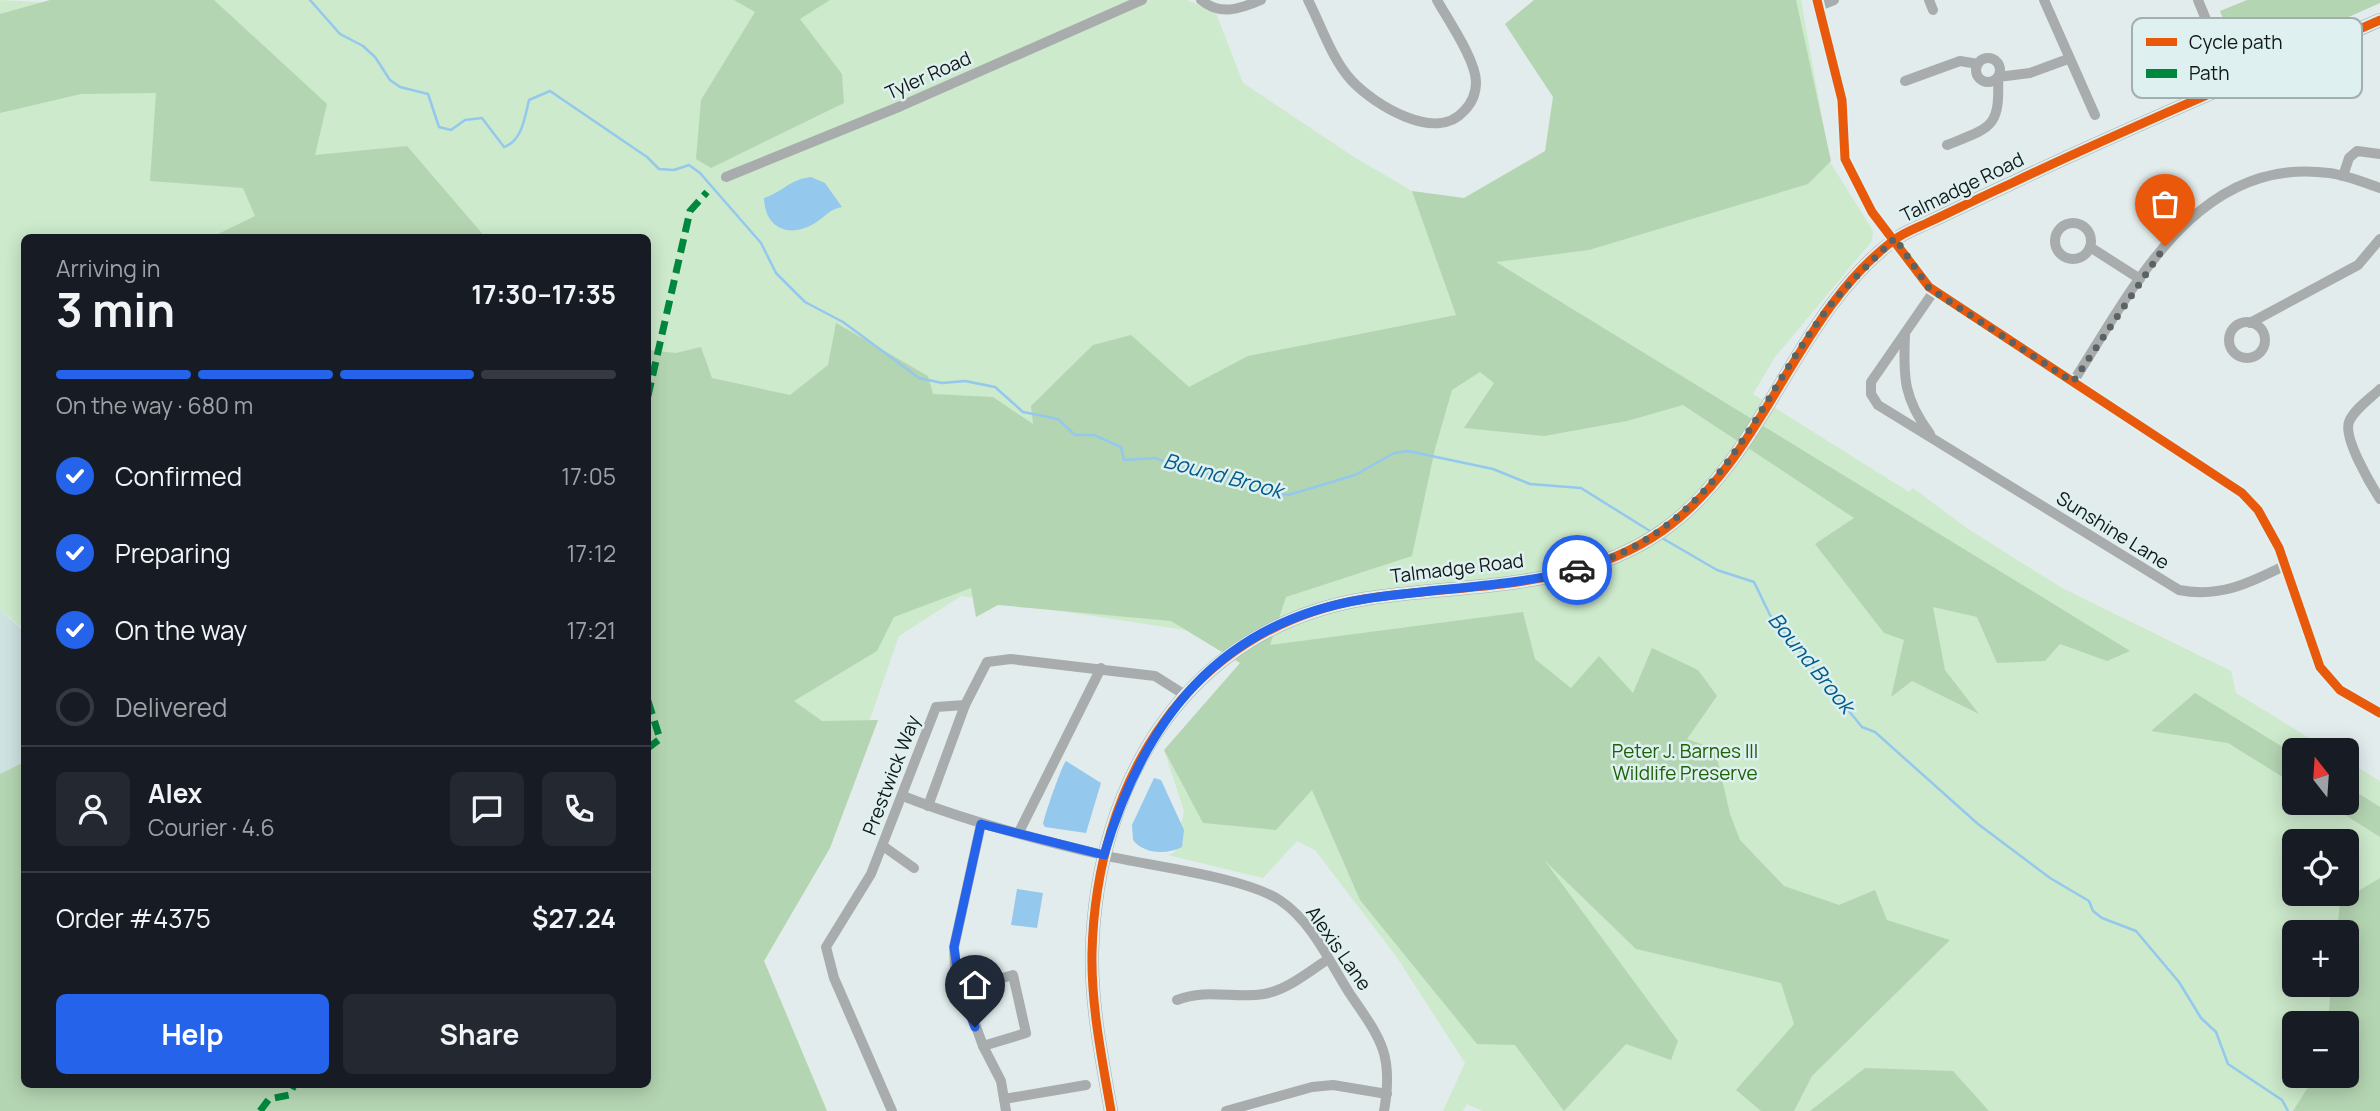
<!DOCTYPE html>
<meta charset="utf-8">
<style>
body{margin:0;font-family:Manrope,sans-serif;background:#242831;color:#f1f3f6;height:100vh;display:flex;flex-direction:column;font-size:26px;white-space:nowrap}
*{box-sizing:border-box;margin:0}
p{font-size:23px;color:#9ea1a6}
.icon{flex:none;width:38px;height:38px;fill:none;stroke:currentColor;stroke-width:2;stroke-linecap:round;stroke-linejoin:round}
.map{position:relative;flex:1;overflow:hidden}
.drawer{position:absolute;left:21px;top:234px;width:630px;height:854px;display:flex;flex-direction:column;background:#171b24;border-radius:10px;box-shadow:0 4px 18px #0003}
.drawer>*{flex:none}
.needle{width:46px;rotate:343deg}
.fabs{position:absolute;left:2282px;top:738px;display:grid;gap:14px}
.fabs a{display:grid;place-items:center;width:77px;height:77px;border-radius:10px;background:#171b24;box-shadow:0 4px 18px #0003;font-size:35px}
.pin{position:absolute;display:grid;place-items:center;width:60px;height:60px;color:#fff;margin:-72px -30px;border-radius:50% 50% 50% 0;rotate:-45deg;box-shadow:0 0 7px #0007}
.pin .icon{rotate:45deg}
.courier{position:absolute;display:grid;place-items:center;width:70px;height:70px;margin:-35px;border:5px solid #2563eb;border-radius:50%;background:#fff;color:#222;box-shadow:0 2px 9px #0007}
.headline em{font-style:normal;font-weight:700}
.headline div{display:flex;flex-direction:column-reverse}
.headline{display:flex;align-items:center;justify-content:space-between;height:119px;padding:0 35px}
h1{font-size:46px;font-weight:700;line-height:52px}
.bar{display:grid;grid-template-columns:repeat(4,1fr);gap:10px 7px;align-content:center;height:84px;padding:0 35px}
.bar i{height:9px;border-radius:5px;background:#363941}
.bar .selected{background:#2563eb}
.bar p{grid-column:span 4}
.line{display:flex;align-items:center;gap:18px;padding:0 35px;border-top:2px solid #363941}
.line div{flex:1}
.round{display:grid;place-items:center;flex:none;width:74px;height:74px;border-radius:10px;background:#242831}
ol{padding:0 35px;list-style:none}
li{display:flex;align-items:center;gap:21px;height:77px}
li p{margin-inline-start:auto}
li .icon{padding:7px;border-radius:50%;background:#2563eb;color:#fff;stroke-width:4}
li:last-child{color:#9ea1a6}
li i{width:38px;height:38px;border:4px solid #363941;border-radius:50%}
.action{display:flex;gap:14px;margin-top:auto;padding:14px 35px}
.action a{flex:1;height:80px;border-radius:10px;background:#2563eb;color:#fff;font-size:28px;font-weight:700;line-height:80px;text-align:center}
.action a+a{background:#242831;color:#f1f3f6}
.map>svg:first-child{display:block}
.built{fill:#cee2e1}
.green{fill:#cdeacc;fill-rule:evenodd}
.forest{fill:#b4d5b2}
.water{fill:#94c8ed}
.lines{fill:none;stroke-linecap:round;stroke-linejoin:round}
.stream{stroke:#94c8ed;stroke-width:2.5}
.minor{stroke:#a9acad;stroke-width:10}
.tertiary{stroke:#a9acad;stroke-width:14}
.quiet{stroke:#00873e;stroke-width:7;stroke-dasharray:14 7;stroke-linecap:butt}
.cycleway-casing{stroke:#def0ef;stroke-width:13}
.cycleway{stroke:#e8590c;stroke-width:9}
.done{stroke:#5b6262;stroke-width:7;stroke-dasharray:0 12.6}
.route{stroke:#2563eb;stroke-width:9}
.labels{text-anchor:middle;stroke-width:5;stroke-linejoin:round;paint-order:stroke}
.street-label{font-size:19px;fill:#121818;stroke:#def0ef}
.park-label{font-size:19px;fill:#1e6207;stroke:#def0ef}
.water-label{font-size:21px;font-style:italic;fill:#015b8c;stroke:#def0ef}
.key{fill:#def0ef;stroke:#a1afae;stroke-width:2}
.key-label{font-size:19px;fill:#121818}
</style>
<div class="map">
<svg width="2380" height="1111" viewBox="0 0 2380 1111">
<rect width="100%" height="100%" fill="#e2ecec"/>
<!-- built -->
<polygon class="built" points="0,610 24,631 24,762 0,774"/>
<!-- green -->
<path class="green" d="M0,0L199,11L203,0H1187L1216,13L1243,83L1354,157L1412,191L1415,199L1515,259L1589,250L1590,0H1801L1830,162L1873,231L1872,241L1775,357L1753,394L1909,492L1913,488L1968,529L2062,588L2231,671L2236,693L2330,751H2294V803H2347V761L2380,781V1111H1482L1467,1104L1463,1111H1443L1465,1063L1396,956L1315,850L1297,841L1263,878L1168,855L1175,852L1184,811L1164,750L1187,794L1270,643L961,596L899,636L825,848L762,956L827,1111H0L24,1085H648V238H24V629L0,610ZM2294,842H2347V894H2294ZM2294,933H2347V985H2294ZM2294,1024H2347V1076H2294Z"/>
<!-- forest -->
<g class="forest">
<polygon points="50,0 214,0 327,104 315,155 407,146 486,238 210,238 255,216 243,188 150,181 156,93 81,94 0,113 0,14"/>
<polygon points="734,0 830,0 800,19 842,74 844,103 711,168 696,159 701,100 755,12"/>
<polygon points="1534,0 1796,0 1831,161 1808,184 1589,250 1496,262 2130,651 2107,661 2060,644 2045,661 1997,663 1977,617 1933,607 1945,670 1979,714 1912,681 1891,697 1904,640 1884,633 1815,544 1854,518 1683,405 1627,421 1544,436 1464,428 1494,383 1480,372 1452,390 1435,449 1412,556 1286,597 1270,645 1523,612 1535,659 1571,688 1599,656 1633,693 1652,648 1698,670 1717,696 1687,739 1715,749 1730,814 1740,840 1784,886 1839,905 1875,890 1887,920 1950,940 1812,1076 1794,1111 1761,1111 1736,1090 1794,1024 1781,983 1636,949 1545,861 1678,1041 1671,1060 1626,1044 1564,1111 1515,1045 1477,1044 1360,900 1312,790 1276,830 1203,823 1164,750 1240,663 1171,621 998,605 976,617 971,588 894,617 877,651 794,701 822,721 878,720 830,848 764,961 827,1111 0,1111 0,774 24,762 24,1085 648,1085 648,350 676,353 701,347 712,378 790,395 828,365 836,323 928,376 933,394 993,397 1033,424 1031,406 1093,345 1131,335 1189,387 1248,356 1456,315 1412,191 1464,198 1545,151 1553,97 1505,24"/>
<polygon points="2247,0 2380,0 2380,3 2241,65 2220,11"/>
<polygon points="2195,693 2294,754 2294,784 2228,743 2151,731"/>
<polygon points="2347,786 2380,807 2380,837 2326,803 2347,803"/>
<polygon points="2380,878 2380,1111 2293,1111 2315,1076 2347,1076 2347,1024 2328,1024 2331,985 2347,985 2347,933 2337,933 2340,902"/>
<polygon points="1865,1068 1953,1071 1989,1111 1810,1111"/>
</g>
<!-- water -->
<g class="water">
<path d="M811,177L825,183L842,207C830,209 827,215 818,221C793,239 765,231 764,198C783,192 788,180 811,177Z"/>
<path d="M1066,761L1101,783L1086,833L1045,827L1043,824C1044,816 1062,765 1066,761Z"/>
<path d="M1154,778L1161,780L1184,830L1182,847C1166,855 1144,854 1133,840L1132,825Z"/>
<polygon points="1017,889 1043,893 1037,928 1011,925"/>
</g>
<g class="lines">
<!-- stream -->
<g class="stream">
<path d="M310,0L340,34L363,46L375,57L390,80L400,87L428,94L439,127L451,130L465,120L482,118L504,147C522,141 525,117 529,100L550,91L647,157L659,169L674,170L689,165L700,173L761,243L776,273L805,302L843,322L919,378L942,383L965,381L995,387L1023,412L1058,419L1075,435H1094L1121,447L1124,460L1155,458L1190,471L1252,481L1263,484L1268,491L1288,495L1355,475L1394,453L1408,451L1493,469L1530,484L1581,488L1650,531"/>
<polyline points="1662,538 1717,570 1754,582 1770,615 1862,727 1875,732 1978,824 2050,878 2089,901 2093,911 2102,918 2136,931 2179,982 2201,1018 2216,1032 2228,1064 2282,1100 2288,1111"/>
</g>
<!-- minor -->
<g class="minor">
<path d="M1201,0C1220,16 1240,9 1261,0"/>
<path d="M1308,0C1321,25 1332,60 1352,81C1375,105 1436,143 1464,111C1472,103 1476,94 1476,82C1476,60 1448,20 1437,0"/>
<polyline points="1817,0 1842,100 1845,159 1872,212 1929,287 2242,493 2258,510 2279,548 2320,667 2340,690 2380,713"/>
<polyline points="1929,0 1933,10"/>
<polyline points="2044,0 2095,115"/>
<polyline points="2198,0 2233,85"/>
<polyline points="1819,6 1834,0"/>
<circle cx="1988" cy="70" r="12"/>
<polyline points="1905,81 1960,61 1978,64"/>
<path d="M1947,145C1992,127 2000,128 1998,77L2030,73L2068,59"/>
<polyline points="2343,176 2349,158 2357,151 2380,154"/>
<polyline points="726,177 901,106 1142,0"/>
<circle cx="2073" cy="241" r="18"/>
<polyline points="2090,247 2140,279"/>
<path d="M1934,291L1871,382V394L1878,405L2179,590C2220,598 2250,583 2286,565"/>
<circle cx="2247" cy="340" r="18"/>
<polyline points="2250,323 2358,265 2380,239"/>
<path d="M1905,335C1903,378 1904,399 1930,434"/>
<path d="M2073,382C2133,289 2196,155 2329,173C2346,175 2363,182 2380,188"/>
<path d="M2380,389C2371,398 2354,409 2349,422C2343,438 2371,485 2380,499"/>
<path d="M903,796C969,822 1038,840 1107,856C1151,866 1246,877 1281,901C1312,922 1330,963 1350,994C1381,1039 1394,1055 1384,1111"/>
<polyline points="928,806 965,705"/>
<polyline points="981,824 954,947 955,968 983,1046 1001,1081 1006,1111"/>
<polyline points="1019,832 1101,668"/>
<polyline points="883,846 914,868"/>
<polyline points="960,990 1013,975 1026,1033 983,1046"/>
<path d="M1177,1000C1207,988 1234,999 1264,994C1287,990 1308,972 1327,960"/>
<polyline points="1004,1099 1086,1085"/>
<polyline points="892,1111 834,978 826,947 871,874 936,707 965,705 987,662 1011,659 1155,676 1185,695"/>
<polyline points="1226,1111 1312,1087 1333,1085 1387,1094"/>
</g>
<!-- tertiary -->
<path class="tertiary" d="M1111,1111C1102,1059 1091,1006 1092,953C1096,783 1186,629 1364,599C1464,583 1575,592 1662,531C1766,458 1793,316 1894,240C1903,233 1916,228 1927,223C1955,210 1983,196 2012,183C2133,125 2257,74 2380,20"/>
<!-- quiet -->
<g class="quiet">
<polyline points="648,396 690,211 707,192"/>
<polyline points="648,701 660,739 648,748"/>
<polyline points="260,1111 269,1099 289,1095 294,1085"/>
</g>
<defs>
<g id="cycleway">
<polyline points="1817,0 1842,100 1845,159 1872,212 1929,287 2242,493 2258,510 2279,548 2320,667 2340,690 2380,713"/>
<path d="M1111,1111C1102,1059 1091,1006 1092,953C1096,783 1186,629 1364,599C1464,583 1575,592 1662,531C1766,458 1793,316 1894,240C1903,233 1916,228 1927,223C1955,210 1983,196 2012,183C2133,125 2257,74 2380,20"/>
</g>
</defs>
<!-- cycleway casing -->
<use href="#cycleway" class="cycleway-casing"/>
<!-- cycleway -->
<use href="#cycleway" class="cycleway"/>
</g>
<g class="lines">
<!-- done -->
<path class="done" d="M1577,570C1717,528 1745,424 1822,316C1843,288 1870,263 1895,238L1929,288L2073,382L2165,246"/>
<!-- route -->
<path class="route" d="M975,1027L960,990L954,947L981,824L1104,855C1144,720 1219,622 1365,599C1436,588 1508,587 1577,570"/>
</g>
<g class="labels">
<!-- street labels -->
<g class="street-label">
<text transform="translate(928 75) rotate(-24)" y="7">Tyler Road</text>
<text transform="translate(1962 187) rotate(-26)" y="7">Talmadge Road</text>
<text transform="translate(2113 530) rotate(32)" y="7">Sunshine Lane</text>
<text transform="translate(1457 568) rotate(-7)" y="7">Talmadge Road</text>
<text transform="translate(891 775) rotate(-69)" y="7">Prestwick Way</text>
<text transform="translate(1339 948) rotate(55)" y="7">Alexis Lane</text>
</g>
<!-- park labels -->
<g class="park-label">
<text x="1685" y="758">Peter J. Barnes III<tspan x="1685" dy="22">Wildlife Preserve</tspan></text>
</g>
<!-- water labels -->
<g class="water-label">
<text transform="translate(1223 476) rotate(15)" y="7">Bound Brook</text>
<text transform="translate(1811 663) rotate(51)" y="7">Bound Brook</text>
</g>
</g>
<!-- legend -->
<rect x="2132" y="18" width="230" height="80" rx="10" class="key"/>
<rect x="2146" y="38" width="31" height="8" fill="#e8590c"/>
<rect x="2146" y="69" width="31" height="9" fill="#00873e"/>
<g class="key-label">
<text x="2189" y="49">Cycle path</text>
<text x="2189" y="80">Path</text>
</g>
</svg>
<div class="fabs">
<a><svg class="needle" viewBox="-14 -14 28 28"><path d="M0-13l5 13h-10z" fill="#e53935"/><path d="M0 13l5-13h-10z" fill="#9ea1a6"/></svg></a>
<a><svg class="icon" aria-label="locate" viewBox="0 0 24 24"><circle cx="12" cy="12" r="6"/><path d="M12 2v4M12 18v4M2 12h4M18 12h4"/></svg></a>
<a>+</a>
<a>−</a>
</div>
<div class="pin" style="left:2165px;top:246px;background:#ea580c"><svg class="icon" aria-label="bag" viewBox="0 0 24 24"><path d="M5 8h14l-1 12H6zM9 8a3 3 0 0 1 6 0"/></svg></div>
<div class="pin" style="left:975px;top:1027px;background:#1f2937"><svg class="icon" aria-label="home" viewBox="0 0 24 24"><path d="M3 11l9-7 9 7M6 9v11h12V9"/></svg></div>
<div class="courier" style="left:1577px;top:570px"><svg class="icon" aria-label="car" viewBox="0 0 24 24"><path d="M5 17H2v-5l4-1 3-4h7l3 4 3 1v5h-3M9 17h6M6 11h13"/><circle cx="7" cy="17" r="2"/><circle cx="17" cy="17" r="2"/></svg></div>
<section class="drawer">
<div class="headline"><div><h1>3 min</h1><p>Arriving in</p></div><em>17:30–17:35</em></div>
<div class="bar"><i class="selected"></i><i class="selected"></i><i class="selected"></i><i></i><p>On the way · 680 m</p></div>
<ol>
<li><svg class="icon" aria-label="check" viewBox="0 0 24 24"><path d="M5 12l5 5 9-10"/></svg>Confirmed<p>17:05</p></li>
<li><svg class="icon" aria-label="check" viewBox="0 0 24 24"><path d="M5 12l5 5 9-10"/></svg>Preparing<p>17:12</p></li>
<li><svg class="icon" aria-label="check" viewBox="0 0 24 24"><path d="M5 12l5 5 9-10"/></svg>On the way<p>17:21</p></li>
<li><i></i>Delivered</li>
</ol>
<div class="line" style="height:126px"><a class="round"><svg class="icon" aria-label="person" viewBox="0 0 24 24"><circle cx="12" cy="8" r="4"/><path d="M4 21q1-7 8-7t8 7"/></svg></a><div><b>Alex</b><p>Courier · 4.6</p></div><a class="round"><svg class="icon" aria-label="chat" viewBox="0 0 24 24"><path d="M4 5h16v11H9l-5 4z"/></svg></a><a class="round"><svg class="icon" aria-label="phone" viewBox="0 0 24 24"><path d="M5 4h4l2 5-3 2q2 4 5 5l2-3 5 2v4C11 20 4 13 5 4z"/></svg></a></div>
<div class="line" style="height:91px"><div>Order #4375</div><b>$27.24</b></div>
<div class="action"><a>Help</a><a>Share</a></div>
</section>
</div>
